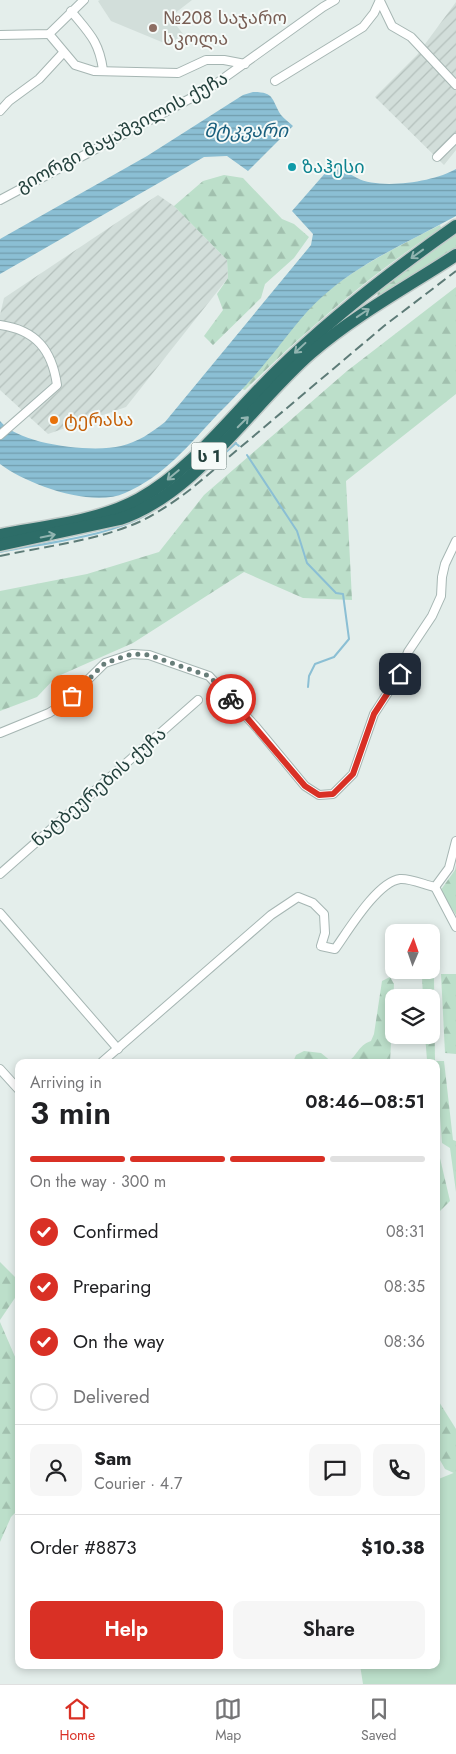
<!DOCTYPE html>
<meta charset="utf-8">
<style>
body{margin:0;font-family:Jost,"Noto Sans Georgian",sans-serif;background:#f6f6f6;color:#202124;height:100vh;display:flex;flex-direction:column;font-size:19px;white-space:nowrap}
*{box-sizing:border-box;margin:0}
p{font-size:16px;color:#757577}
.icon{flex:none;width:28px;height:28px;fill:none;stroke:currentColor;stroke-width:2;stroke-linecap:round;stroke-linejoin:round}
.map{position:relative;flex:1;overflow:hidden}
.sheet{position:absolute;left:15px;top:1059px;width:425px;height:610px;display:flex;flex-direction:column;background:#fff;border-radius:10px;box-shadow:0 2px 8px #0003}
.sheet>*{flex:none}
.needle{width:32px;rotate:2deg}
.buttons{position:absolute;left:385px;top:924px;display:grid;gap:10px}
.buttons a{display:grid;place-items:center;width:55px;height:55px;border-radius:10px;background:#fff;box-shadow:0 2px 8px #0003;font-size:25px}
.pin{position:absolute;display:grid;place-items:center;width:42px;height:42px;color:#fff;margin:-21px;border-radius:10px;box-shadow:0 2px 8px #0006}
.courier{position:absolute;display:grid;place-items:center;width:50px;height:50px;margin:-25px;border:4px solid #d93025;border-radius:50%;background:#fff;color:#222;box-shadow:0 1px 6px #0007}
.summary em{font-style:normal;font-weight:600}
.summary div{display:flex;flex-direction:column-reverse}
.summary{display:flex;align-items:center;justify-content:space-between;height:85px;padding:0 15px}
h1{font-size:32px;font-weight:600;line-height:38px}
.bar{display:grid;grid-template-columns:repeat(4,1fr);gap:8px 5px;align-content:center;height:60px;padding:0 15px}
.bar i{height:6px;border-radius:4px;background:#e0e0e0}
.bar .current{background:#d93025}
.bar p{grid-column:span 4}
.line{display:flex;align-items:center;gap:12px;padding:0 15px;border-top:1px solid #e0e0e0}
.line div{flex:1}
.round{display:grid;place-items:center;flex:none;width:52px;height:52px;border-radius:10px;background:#f6f6f6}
ol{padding:0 15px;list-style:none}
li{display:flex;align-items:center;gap:15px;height:55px}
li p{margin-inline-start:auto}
li .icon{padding:5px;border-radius:50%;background:#d93025;color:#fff;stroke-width:4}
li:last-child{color:#757577}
li i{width:28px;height:28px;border:2px solid #e0e0e0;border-radius:50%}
.action{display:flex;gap:10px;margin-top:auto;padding:10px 15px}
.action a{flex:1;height:58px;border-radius:10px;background:#d93025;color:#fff;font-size:20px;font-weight:600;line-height:58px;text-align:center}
.action a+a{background:#f6f6f6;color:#202124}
.dock{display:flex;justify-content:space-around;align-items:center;height:70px;border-top:1px solid #e0e0e0;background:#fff;font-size:14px;color:#757577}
.dock a{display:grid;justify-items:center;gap:2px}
.dock .current{color:#d93025}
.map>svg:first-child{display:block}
.built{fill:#d2deda}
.industrial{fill:url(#industrial-furrows)}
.green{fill:#bcdfca}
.forest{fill:url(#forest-firs)}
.water{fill:url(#water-rules)}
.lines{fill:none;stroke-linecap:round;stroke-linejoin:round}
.stream{stroke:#8bbfd4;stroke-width:2}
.minor-casing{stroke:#a6b6b3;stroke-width:10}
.highway-casing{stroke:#c1cac8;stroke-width:15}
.minor{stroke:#fff;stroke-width:8}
.highway{stroke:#2d6d68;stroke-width:12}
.rail{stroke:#5d7b77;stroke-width:2;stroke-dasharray:10 5;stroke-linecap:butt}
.oneway{stroke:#91b4b0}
.done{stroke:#677d79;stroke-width:5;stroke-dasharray:0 9}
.route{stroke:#d93025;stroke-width:6}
.education-dot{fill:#8d6e63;stroke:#f5faf8;stroke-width:2}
.culture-dot{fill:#0f9aa8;stroke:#f5faf8;stroke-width:2}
.food-dot{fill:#e8710a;stroke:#f5faf8;stroke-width:2}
.labels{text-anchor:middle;stroke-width:4;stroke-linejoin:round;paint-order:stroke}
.shield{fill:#f5faf8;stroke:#627874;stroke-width:1}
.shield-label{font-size:16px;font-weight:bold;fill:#23403c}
.education-label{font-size:18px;fill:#785e54;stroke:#f5faf8;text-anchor:start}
.street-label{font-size:18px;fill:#23403c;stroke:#f5faf8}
.culture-label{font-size:18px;fill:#0d838f;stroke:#f5faf8;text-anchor:start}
.food-label{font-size:18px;fill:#c56008;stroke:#f5faf8;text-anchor:start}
.water-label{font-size:19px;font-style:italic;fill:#1b607e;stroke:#f5faf8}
</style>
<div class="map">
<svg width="456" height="1684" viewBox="0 0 456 1684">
<defs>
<pattern id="industrial-furrows" width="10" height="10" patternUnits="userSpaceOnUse" patternTransform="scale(1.25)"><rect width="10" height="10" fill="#d2deda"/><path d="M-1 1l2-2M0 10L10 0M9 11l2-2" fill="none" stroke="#b4c0bc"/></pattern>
<pattern id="forest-firs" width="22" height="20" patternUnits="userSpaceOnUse" patternTransform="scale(1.25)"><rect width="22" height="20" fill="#bcdfca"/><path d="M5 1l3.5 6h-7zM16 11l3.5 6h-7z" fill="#a1c0ae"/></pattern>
<pattern id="water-rules" width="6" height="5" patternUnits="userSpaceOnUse" patternTransform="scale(1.25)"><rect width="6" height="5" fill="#8bbfd4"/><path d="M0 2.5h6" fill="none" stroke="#719dad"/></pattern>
</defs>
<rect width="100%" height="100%" fill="#e4eeeb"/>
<!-- built -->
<polygon class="built" points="100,0 192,0 170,17 183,34 169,45 111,21 98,1"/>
<!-- industrial -->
<g class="industrial">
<polygon points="456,2 456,150 444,165 375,97 417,55"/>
<polygon points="158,195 174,206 227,260 228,278 126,407 48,434 0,390 0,315 4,298"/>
</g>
<!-- green -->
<polygon class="green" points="456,1472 456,1684 363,1684 360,1665 436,1665 436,1480"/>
<!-- forest -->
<g class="forest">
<polygon points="224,175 243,178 282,219 294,224 309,237 294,258 265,284 261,298 213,345 204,336 223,310 217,294 228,278 227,260 174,206 203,181"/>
<path d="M440,225L441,228C370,275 306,330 245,390L242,389C269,359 292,323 322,296C357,266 399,246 440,225Z"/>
<polygon points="456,235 456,248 378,297 377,291"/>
<polygon points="456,287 456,394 346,481 352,600 303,598 244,572 133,643 56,677 37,697 0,711 0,591 87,574 159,552 204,495 347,371"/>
<polygon points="456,865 456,915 440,891 455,870"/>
<polygon points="441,974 456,974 456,1054 445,1053"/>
<path d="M390,977L394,984L390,1062H347C358,1056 357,1046 371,1041L374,1034L382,981Z"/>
<polygon points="422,977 434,977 435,1061 444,1061 453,1140 456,1141 456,1192 450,1148 442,1143 436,1062 427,1060 425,1035 431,1035 431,998 423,997"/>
<polygon points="304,1051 321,1053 332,1062 293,1062 296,1055"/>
<polygon points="436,1141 450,1201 440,1211 436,1196"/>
<polygon points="0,1262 19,1281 19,1292 0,1320"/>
<polygon points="0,1322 19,1366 19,1509 11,1517 0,1542"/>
<polygon points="436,1397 456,1429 456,1474 445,1469 436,1453"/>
</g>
<!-- water -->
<g class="water">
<path d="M253,92C275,92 271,99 281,115C284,119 289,122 293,126L248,171L227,156L204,157L0,274V239L147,156L243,95Z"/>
<path d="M334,163C342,168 349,174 357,178C380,190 434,182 456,169V216C411,241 362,261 323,296C301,315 285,340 266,362C251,381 234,398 217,415C190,444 163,477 125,493C92,508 28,485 0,464V421C19,445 93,453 121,446C138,442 151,433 165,422L311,245L313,234L292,211Z"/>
</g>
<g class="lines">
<!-- stream -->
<g class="stream">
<polyline points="234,442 239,446"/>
<polyline points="247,455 297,531 307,563 336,593 343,594 349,639 334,657 315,664 309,676 308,687"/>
<polyline points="203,473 236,443"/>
<path d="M0,552C44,543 114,536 151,512"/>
</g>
<defs>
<g id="minor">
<polyline points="380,1 392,26 411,37 456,85"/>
<path d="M71,11C89,33 99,41 103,70"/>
<polyline points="49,34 75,65 94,71 178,73 206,60 224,60 245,64"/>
<polyline points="0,35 49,34 84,0"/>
<polyline points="275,81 363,27 374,13 380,0"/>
<polyline points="0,111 9,101 39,79 63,53"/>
<polyline points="437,157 456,138"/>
<polyline points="0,200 210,88 323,7 335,0"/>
<path d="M0,325C36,330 52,350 57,385L0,435"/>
<polyline points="0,733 49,713 62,705 105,663 132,654 149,655 209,676 256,727 305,786 319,795 333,794 353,774 374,714 400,674 408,652 432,616 441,596 442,577 445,564 456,541"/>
<polyline points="0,874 198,700"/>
<polyline points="435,887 449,868 456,841"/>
<polyline points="435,887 456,927"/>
<polyline points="0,913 118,1049"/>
<path d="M102,1062L271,915L298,897L313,903L324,914L325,933L321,946L335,949C348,931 377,882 400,879C410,878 425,885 435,887"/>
<polyline points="0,1069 19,1090"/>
</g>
<g id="highway">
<path d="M0,535C46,526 97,522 139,499C193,469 233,414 277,371C332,317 393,270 456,226"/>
<path d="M0,545L120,519C196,494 252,404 311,353C355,315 407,287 456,255"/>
</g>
</defs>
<!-- minor casing -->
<use href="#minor" class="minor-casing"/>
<!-- highway casing -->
<use href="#highway" class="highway-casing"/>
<!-- minor -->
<use href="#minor" class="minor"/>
<!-- highway -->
<use href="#highway" class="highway"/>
<!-- rail -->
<path class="rail" d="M0,556C46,546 96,541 139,522C158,513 175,501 191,489L384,326L456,271"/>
</g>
<!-- one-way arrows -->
<defs><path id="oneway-shaft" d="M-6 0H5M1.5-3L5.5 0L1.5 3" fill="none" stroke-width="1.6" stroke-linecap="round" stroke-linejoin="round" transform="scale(1.25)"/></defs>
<g class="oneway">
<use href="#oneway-shaft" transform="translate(417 254) rotate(144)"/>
<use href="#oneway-shaft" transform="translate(363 313) rotate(-34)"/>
<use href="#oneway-shaft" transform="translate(300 348) rotate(137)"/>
<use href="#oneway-shaft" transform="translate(243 422) rotate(-45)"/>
<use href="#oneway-shaft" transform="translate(173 475) rotate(140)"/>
<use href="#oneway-shaft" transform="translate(48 536) rotate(-11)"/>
</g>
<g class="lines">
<!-- done -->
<polyline class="done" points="72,696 105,663 132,654 149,655 209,676 231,699"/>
<!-- route -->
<polyline class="route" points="231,699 305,786 319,795 333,794 353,774 374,714 400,674"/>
</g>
<!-- markers -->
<circle class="education-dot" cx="153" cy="28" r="5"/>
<circle class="culture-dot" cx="292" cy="167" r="5"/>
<circle class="food-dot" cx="54" cy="420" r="5"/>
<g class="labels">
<!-- shield labels -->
<rect class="shield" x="191.5" y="442.5" width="35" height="27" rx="4"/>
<g class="shield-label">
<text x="209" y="462">ს 1</text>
</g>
<!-- education labels -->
<g class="education-label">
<text x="163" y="24">№208 საჯარო<tspan x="163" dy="21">სკოლა</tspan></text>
</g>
<!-- street labels -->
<g class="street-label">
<text transform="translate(122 132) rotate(-28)" y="6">გიორგი მაყაშვილის ქუჩა</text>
<text transform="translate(99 787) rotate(-41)" y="6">ნატბეურების ქუჩა</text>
</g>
<!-- culture labels -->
<g class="culture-label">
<text x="302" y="173">ზაჰესი</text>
</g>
<!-- food labels -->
<g class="food-label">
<text x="64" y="426">ტერასა</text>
</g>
<!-- water labels -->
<g class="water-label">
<text x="246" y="137">მტკვარი</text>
</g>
</g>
</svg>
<div class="buttons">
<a><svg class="needle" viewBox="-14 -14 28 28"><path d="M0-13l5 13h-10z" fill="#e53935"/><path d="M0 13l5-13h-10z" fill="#757577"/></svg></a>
<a><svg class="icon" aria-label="layers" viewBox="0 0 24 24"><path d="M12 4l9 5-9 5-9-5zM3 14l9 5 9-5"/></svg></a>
</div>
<div class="pin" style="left:72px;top:696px;background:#ea580c"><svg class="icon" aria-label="bag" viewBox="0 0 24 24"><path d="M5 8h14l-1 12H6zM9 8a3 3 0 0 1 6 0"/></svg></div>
<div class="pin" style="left:400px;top:674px;background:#1f2937"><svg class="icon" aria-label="home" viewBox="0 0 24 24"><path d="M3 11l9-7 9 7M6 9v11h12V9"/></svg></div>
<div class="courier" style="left:231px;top:699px"><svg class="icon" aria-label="bike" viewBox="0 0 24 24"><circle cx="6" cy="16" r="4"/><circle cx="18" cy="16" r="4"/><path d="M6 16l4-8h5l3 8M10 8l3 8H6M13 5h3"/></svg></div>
<section class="sheet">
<div class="summary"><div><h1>3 min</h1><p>Arriving in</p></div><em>08:46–08:51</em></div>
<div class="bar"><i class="current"></i><i class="current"></i><i class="current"></i><i></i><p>On the way · 300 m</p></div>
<ol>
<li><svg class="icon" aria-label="check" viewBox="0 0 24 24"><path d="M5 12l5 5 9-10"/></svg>Confirmed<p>08:31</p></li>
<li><svg class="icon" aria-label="check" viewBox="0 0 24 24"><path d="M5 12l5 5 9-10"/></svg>Preparing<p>08:35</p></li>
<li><svg class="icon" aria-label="check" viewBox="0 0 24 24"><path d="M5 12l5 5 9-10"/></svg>On the way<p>08:36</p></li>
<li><i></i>Delivered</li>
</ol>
<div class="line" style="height:90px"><a class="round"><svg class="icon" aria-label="person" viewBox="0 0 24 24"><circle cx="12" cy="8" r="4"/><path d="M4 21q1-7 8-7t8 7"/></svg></a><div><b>Sam</b><p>Courier · 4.7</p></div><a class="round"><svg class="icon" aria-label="chat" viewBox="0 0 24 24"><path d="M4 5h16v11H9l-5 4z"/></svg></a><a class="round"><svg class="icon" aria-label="phone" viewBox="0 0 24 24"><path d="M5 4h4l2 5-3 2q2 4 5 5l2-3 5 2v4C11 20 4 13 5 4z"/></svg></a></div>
<div class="line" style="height:65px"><div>Order #8873</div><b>$10.38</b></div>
<div class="action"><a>Help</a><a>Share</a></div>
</section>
</div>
<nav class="dock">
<a class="current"><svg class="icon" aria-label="home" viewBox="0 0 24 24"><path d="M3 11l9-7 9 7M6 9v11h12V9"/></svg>Home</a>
<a><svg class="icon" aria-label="map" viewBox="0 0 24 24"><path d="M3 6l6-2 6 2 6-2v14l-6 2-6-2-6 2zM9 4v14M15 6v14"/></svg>Map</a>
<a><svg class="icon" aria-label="saved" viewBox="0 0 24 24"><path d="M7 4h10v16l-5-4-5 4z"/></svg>Saved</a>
</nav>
